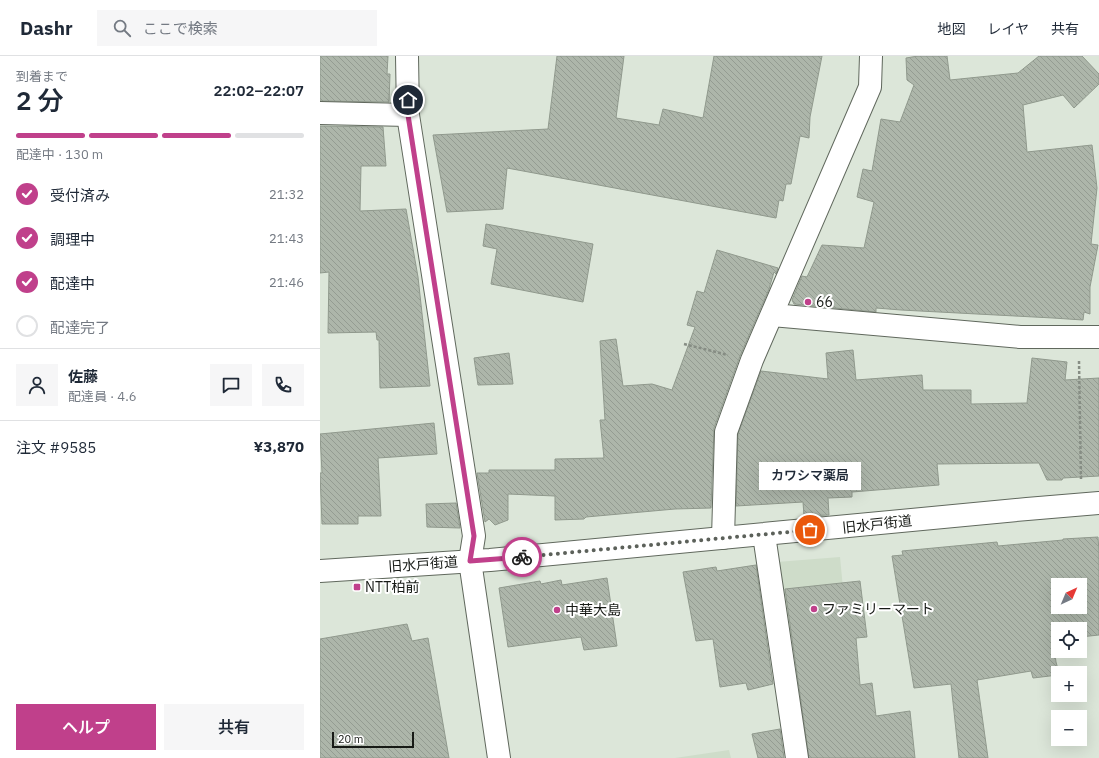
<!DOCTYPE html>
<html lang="ja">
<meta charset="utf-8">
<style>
body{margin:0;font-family:"IBM Plex Sans","Noto Sans JP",sans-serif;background:#f6f6f7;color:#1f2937;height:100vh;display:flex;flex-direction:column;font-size:15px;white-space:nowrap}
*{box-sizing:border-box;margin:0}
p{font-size:13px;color:#747a83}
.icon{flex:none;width:22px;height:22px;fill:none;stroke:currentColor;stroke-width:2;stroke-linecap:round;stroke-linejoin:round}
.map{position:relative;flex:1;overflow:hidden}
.panel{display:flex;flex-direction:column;background:#fff;width:320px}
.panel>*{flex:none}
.needle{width:26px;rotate:44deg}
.fabs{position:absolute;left:731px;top:522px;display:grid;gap:8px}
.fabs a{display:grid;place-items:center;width:36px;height:36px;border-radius:0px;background:#fff;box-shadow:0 4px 16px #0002;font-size:20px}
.scale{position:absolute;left:12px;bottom:10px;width:82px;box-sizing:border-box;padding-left:4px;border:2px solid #171a16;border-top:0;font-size:11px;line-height:14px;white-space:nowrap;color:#171a16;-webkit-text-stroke:3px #fff;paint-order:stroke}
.pin{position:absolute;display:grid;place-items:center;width:34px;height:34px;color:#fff;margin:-17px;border:2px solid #fff;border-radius:50%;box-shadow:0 1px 4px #0007}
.courier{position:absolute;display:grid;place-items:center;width:40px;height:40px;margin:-20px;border:3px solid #c0408b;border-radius:50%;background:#fff;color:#222;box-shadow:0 1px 5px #0007}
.bubble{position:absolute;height:28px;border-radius:0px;background:#fff;box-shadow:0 4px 16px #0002;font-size:13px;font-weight:600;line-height:28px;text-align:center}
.overview em{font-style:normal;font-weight:600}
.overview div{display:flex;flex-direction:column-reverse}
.overview{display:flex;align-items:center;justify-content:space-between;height:68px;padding:0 16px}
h1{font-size:26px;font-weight:600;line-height:30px}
.bar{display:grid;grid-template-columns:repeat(4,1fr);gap:6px 4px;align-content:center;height:48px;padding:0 16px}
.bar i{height:5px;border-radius:3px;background:#e0e1e3}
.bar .selected{background:#c0408b}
.bar p{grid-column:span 4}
.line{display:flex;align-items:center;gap:10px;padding:0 16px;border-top:1px solid #e0e1e3}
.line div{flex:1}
.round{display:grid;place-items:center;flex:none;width:42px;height:42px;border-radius:0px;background:#f6f6f7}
ol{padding:0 16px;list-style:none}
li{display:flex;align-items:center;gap:12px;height:44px}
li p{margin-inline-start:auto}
li .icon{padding:4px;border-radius:50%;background:#c0408b;color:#fff;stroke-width:4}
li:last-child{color:#747a83}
li i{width:22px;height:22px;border:2px solid #e0e1e3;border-radius:50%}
.button{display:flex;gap:8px;margin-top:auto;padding:8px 16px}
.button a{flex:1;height:46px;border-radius:0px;background:#c0408b;color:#fff;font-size:16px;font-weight:600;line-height:46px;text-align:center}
.button a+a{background:#f6f6f7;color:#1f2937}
header{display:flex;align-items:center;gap:24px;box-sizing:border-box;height:56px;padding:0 20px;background:#fff;border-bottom:1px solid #e0e1e3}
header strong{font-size:19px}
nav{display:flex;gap:22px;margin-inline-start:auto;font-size:14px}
.search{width:280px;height:36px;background:#f6f6f7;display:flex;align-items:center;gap:10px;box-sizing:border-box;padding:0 14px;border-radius:0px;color:#747a83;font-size:15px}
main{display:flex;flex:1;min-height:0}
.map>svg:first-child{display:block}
.built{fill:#cedcc9}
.building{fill:url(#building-back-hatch);stroke:#90998d;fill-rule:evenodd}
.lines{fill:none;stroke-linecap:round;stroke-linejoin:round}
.minor-casing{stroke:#60685d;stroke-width:24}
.primary-casing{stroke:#60685d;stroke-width:24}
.path{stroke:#868d84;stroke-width:2.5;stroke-dasharray:3 2;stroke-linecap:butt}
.minor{stroke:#fff;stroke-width:22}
.primary{stroke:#fff;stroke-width:22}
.done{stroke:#5c615a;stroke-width:4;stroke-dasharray:0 7.2}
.route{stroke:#c0408b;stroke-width:5}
.poi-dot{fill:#c0408b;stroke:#fff;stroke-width:1.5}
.labels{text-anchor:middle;stroke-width:4;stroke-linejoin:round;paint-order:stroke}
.poi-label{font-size:14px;fill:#171a16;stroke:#fff;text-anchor:start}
.street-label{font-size:14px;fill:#171a16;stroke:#fff}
</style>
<header>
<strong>Dashr</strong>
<div class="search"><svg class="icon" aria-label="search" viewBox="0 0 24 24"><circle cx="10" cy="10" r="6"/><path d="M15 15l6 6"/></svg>ここで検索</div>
<nav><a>地図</a><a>レイヤ</a><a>共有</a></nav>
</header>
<main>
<section class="panel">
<div class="overview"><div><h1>2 分</h1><p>到着まで</p></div><em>22:02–22:07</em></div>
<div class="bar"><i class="selected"></i><i class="selected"></i><i class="selected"></i><i></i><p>配達中 · 130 m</p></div>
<ol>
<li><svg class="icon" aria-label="check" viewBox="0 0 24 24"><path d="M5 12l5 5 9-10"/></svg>受付済み<p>21:32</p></li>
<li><svg class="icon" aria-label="check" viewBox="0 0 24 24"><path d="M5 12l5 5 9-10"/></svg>調理中<p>21:43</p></li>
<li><svg class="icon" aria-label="check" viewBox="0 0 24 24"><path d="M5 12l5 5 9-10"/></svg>配達中<p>21:46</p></li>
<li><i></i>配達完了</li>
</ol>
<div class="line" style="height:72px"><a class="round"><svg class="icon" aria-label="person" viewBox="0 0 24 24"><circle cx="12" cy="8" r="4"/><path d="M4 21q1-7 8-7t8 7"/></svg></a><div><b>佐藤</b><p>配達員 · 4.6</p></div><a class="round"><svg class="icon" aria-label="chat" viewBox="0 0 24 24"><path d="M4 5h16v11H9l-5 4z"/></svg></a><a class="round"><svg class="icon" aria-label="phone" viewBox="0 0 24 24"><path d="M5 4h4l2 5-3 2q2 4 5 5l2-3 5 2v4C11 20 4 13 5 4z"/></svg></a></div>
<div class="line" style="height:52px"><div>注文 #9585</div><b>¥3,870</b></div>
<div class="button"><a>ヘルプ</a><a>共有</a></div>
</section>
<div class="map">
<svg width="779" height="702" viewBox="0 0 779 702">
<defs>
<pattern id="building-back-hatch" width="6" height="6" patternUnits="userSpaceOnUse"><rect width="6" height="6" fill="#adb6aa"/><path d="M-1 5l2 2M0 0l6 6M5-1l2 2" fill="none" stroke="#949c92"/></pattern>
</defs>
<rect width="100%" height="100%" fill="#dce6d9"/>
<!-- built -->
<g class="built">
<polygon points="520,501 527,574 459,585 444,507"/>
<polygon points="409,694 411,702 355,702"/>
</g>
<!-- building -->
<g class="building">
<polygon points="0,0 68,0 67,18 70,18 69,46 0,45"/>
<polygon points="237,0 304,0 296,62 339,69 343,53 383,62 394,0 502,0 490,61 489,82 480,80 471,128 466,128 463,145 459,144 456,162 187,112 183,153 127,156 113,79 228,73"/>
<polygon points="598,0 627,0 630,24 698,17 719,0 762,0 779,18 779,28 754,52 743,39 703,49 707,96 772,89 777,132 771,188 778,189 770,231 770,258 764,256 763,264 733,262 581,254 556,252 556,256 474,248 472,244 482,220 487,221 502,189 544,192 554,146 537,141 543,113 552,115 561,63 580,66 594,29 587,24 586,2"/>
<polygon points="0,70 63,71 66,110 41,110 40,155 86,153 98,221 110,330 60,332 59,284 57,284 56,276 8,277 9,216 0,217"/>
<polygon points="166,168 273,188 263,246 171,228 177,193 163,190"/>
<polygon points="397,194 458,212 456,218 454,216 449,233 420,300 394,372 391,452 355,453 266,461 264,463 235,464 235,440 188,438 188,464 175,469 169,463 165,466 157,417 169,417 169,414 235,414 235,403 284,402 280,364 285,364 280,285 296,283 303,330 332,328 352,334 375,271 367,269 377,235 384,237"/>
<polygon points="533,294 536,324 602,319 603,334 651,334 651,348 707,347 712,302 747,306 745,324 779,322 779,420 743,422 742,424 727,424 719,407 617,408 619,429 532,436 532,441 508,442 509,459 484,460 483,446 416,450 418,378 441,315 508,323 506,297"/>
<polygon points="189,297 193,328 158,329 154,302"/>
<polygon points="114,367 117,398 58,402 61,460 38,460 38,468 2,468 0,417 2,417 0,378"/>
<polygon points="136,447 140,472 107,471 106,448"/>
<path d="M778,481L779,496V579L760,581V573H738V582L733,583L736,606L739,617L738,619L713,622L711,615L657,624L668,702H639L631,628L594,632L572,500L583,499L582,495L677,486L678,490L743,484V483ZM738,529H760V551H738Z"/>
<polygon points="436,509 453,628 428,634 426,627 400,631 393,583 376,585 363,516 396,511 397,515"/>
<polygon points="287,522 297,590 264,594 261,581 188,591 179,532 220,525 221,528 241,524 242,529"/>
<polygon points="540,525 547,581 536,582 540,629 552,627 556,660 590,655 595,702 489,702 465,533"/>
<polygon points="87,568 92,585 108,582 129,702 0,702 0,583"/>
<polygon points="460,673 464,702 438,702 432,678"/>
</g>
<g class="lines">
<defs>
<g id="minor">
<polyline points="87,0 88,59 154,480 150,505 179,702"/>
<polyline points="0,57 88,59"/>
<polyline points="452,259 700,281 779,281"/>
<polyline points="444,479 477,702"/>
<polyline points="403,482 406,376 432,304 550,31 551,0"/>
</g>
<polyline id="primary" points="0,515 170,504 707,453 779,447"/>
</defs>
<!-- minor casing -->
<use href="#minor" class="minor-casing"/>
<!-- primary casing -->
<use href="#primary" class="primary-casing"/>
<!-- path -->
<g class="path">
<polyline points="364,288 408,299"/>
<polyline points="759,305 761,424"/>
</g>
<!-- minor -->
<use href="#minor" class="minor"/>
<!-- primary -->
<use href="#primary" class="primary"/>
</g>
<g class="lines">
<!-- done -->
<polyline class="done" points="202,501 490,474"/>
<!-- route -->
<polyline class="route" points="88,44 88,59 154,480 150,505 202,501"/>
</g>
<!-- markers -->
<g class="poi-dot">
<circle cx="488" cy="246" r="4"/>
<rect x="33" y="527" width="8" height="8" rx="2"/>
<circle cx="494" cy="553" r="4"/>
<circle cx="237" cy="554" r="4"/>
</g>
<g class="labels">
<!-- poi labels -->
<g class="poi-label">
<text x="496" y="251">66</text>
<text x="45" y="536">NTT柏前</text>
<text x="502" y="558">ファミリーマート</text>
<text x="245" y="559">中華大島</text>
</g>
<!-- street labels -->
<g class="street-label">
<text transform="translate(557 468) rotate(-6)" y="5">旧水戸街道</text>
<text transform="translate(103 508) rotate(-4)" y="5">旧水戸街道</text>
</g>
</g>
</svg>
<div class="fabs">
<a><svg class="needle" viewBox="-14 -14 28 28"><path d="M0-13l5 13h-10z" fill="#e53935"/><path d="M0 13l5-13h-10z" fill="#747a83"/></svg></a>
<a><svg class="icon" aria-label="locate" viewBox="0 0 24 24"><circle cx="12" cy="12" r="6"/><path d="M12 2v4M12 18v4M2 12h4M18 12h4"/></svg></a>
<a>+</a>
<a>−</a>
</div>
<div class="scale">20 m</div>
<div class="pin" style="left:490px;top:474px;background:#ea580c"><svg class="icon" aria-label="bag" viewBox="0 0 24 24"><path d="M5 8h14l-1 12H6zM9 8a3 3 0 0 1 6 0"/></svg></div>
<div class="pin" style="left:88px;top:44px;background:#1f2937"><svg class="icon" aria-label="home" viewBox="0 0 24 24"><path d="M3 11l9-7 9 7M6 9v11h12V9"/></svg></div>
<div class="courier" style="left:202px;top:501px"><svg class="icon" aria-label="bike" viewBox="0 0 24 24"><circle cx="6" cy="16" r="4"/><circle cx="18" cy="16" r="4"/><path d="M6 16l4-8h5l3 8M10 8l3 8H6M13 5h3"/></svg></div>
<div class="bubble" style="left:439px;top:406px;width:102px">カワシマ薬局</div>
</div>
</main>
